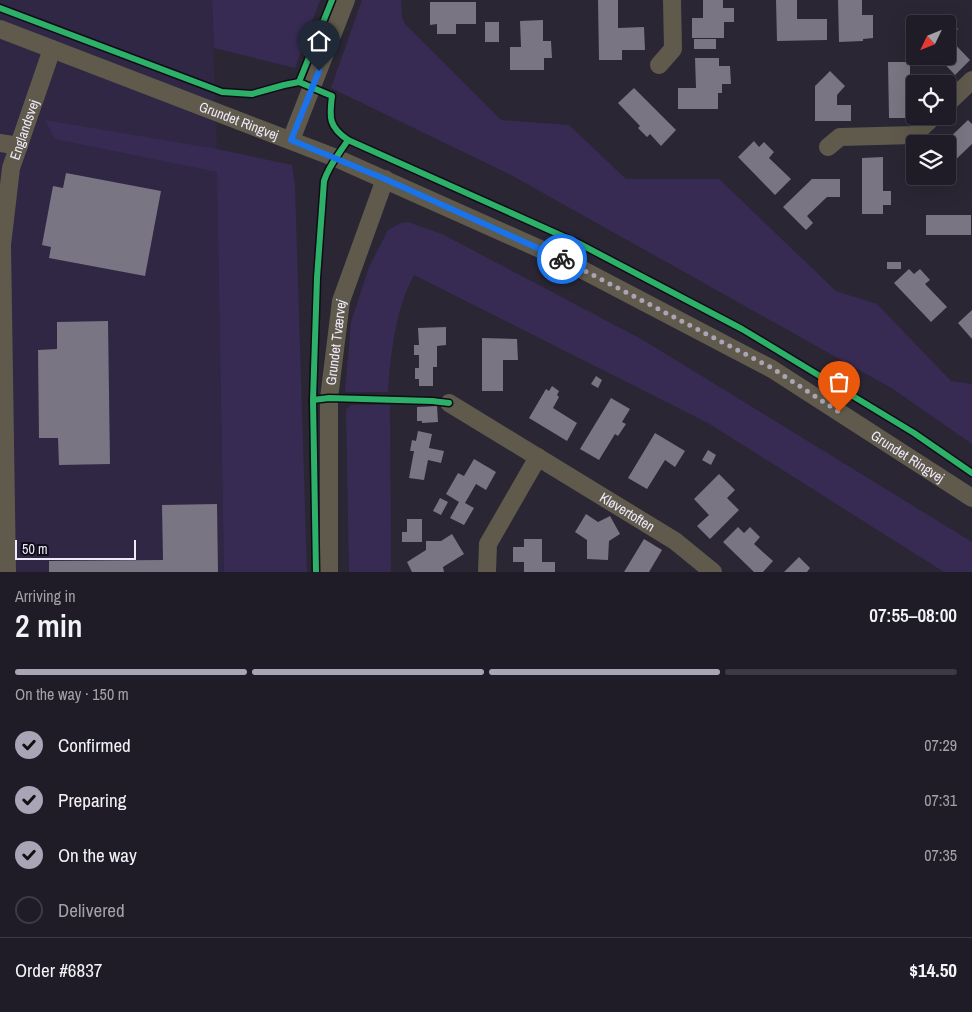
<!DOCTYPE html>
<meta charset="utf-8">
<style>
body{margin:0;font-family:"Archivo Narrow",sans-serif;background:#2d2933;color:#f1f3f6;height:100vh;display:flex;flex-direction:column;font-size:19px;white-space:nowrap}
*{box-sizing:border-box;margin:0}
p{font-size:16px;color:#a2a1a7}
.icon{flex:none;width:28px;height:28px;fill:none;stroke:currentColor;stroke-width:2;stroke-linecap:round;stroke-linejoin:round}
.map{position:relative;height:572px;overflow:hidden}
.side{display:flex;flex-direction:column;background:#201c27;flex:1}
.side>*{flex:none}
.needle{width:32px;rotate:227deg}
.controls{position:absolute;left:906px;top:15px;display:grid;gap:10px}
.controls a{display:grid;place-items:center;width:50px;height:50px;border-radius:5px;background:#201c27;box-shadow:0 5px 20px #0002,0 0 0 1px #3d3a44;font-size:25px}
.scale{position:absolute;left:15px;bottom:12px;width:121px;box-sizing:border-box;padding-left:5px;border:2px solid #eeeafc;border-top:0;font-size:14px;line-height:18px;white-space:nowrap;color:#eeeafc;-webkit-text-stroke:4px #0f0c17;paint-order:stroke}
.pin{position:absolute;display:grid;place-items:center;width:42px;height:42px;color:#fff;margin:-51px -21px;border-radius:50% 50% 50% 0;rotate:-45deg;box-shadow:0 0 5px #0007}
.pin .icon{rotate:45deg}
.courier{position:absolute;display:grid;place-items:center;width:50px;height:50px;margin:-25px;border:4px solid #1a73e8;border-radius:50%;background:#fff;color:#222;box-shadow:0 1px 6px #0007}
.head em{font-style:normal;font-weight:600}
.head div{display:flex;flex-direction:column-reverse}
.head{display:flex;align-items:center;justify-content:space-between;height:85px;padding:0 15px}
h1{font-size:32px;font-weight:600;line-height:38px}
.bar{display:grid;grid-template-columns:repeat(4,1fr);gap:8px 5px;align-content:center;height:60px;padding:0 15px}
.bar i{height:6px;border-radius:4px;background:#3d3a44}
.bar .active{background:#a9a5b6}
.bar p{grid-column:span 4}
.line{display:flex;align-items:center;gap:12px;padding:0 15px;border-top:1px solid #3d3a44}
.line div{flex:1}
ol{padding:0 15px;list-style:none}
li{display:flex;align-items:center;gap:15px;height:55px}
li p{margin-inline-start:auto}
li .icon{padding:5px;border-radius:50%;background:#a9a5b6;color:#111;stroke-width:4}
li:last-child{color:#a2a1a7}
li i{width:28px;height:28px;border:2px solid #3d3a44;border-radius:50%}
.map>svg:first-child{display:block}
.built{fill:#2f2744}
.green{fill:#372b53}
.building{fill:#797582}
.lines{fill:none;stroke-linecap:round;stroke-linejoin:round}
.minor{stroke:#5f5a4c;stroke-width:18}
.cycleway-casing{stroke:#0f0c17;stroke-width:9}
.cycleway{stroke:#2db169;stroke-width:6}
.done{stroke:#a9a5b6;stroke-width:5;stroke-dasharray:0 9}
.route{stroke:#1a73e8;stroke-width:6}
.labels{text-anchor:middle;stroke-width:5;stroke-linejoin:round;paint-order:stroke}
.street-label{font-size:14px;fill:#eeeafc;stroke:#0f0c17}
</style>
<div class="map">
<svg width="972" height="572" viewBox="0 0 972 572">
<rect width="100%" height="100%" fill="#2a2634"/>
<!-- built -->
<polygon class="built" points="0,0 212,0 217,149 224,572 0,572"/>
<!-- green -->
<g class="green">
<polygon points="212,0 320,0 295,68 214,48"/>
<polygon points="362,0 401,0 402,17 405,24 501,120 569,125 626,179 719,179 836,291 877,304 951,381 972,384 972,444 893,389 511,175 331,88"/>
<polygon points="45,120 217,149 292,165 295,185 307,572 224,572 217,172 55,139"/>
<path d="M408,222L442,234L643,340L972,542V572H944L708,423L414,275C395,311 391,352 388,392H345L351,322L369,267L388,230L401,223Z"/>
<polygon points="351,405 390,405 391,572 349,572 346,410"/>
</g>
<!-- building -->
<g class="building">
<polygon points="598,0 618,0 618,28 644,27 645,50 622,50 622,60 599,60"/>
<polygon points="703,0 723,0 723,8 734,8 734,22 724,22 724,38 692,38 692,18 703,18"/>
<polygon points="776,0 797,0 797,19 827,19 827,40 777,41"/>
<polygon points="838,0 862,0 862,15 873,15 873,38 863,39 863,41 839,42"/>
<polygon points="430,2 476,2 476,24 456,24 456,34 437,34 437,24 430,25"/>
<polygon points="946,16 958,29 949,38 970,60 955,75 937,56 948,56 948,24 938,24"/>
<polygon points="543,20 543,41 551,41 552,58 544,58 544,70 510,70 510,47 521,47 520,21"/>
<rect x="485" y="22" width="14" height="20"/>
<rect x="694" y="39" width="22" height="10"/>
<polygon points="695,58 719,58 719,66 730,66 731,84 722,84 722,93 718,93 718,109 678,109 678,88 696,88"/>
<polygon points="888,62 910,62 910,77 914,77 914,90 910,90 910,118 889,118"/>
<polygon points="830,71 845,86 837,95 837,105 851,105 851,121 815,121 815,86"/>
<polygon points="634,88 676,130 661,146 650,134 647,137 638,128 640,126 618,103"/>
<polygon points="968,120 972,124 972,144 948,167 948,144 943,144"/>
<polygon points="754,141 759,147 764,142 774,152 769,158 791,179 775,195 738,157"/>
<polygon points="883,157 883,191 891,191 891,205 883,205 883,214 862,214 862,158"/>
<polygon points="66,173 161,191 145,276 49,258 51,247 42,245 53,186 63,188"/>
<polygon points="812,179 840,179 840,197 827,197 807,216 813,223 806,230 783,207"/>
<rect x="926" y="215" width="45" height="20"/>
<rect x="887" y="262" width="14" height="7"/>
<polygon points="909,269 914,274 920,269 930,280 925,284 947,307 931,322 894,283"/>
<polygon points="972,310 972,339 958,323"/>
<polygon points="108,321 110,464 59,465 58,438 39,438 38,350 57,349 57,322"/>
<polygon points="446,327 446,345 437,346 437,367 433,367 433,386 419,386 419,379 415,379 415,368 419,368 419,355 414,355 414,345 419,345 418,328"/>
<polygon points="482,338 517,339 518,360 503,360 503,391 482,391"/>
<polygon points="596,376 602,380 598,388 591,384"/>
<polygon points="552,386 559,391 557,395 559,397 553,408 577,423 567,441 529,418 546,389 549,391"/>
<polygon points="611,398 630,409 622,422 626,424 618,436 615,434 599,460 580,449"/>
<polygon points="437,406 438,422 422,423 422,421 417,421 417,407"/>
<polygon points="418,431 432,434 429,448 444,451 441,463 428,460 424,480 409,478 414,451 410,451 412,440 416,441"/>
<polygon points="655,433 685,451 675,467 665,460 647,489 628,478"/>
<polygon points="708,450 716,455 711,465 702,460"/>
<polygon points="474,459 496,472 486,490 476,484 465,503 474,508 464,525 450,518 459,502 446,494 458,473 464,476"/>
<polygon points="719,474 735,490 727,498 739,510 710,539 697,526 709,515 694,499"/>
<polygon points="440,498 448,502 441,515 433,511"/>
<polygon points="217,504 218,572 49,572 49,561 163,560 162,505"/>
<polygon points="586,514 598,522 610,516 620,534 609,541 608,560 587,559 587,540 575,532"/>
<polygon points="407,519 422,519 422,542 402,542 402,532 407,532"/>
<polygon points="738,527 744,533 750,527 760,537 754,544 773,561 763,572 754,572 723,542"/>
<polygon points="452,534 464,554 443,567 444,572 412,572 407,562 426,550 426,541 441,541"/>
<polygon points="524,539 542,539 542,562 555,562 555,572 524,572 524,562 513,562 513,547 524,547"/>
<polygon points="644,539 662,550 649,572 624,572"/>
<polygon points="799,557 810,568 807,572 784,572"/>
</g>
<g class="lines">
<!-- minor -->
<g class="minor">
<path id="s1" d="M0,29L336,158L558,257L772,369L972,498"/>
<polyline points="659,65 673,49 672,0"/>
<polyline points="948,103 972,80"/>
<polyline points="291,140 346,0"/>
<polyline points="0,143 19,146"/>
<polyline points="828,147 840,137 914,135 934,116"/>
<path id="s2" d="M449,403L675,541L713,572"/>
<path id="s3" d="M7,572L2,245L11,168L52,49"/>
<path id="s4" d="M329,572V398L341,301L385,179"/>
<polyline points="487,572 488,544 538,457"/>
</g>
<defs>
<g id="cycleway">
<path d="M0,8L222,92L252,94L284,85L299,82L332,96C329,118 329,127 348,140L578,243L742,329L914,433L972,473"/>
<polyline points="299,82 332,0"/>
<polyline points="313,400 329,398 432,401 449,403"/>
<path d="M316,572L313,400L317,278L324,181C329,165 339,154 348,140"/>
</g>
</defs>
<!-- cycleway casing -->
<use href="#cycleway" class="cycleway-casing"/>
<!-- cycleway -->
<use href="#cycleway" class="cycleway"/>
</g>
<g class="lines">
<!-- done -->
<polyline class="done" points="562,259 772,368 839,412"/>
<!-- route -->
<polyline class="route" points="319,71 291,140 385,179 562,259"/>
</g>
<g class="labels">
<!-- street labels -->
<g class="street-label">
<text dy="5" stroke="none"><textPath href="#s1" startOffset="256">Grundet Ringvej</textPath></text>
<text dy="5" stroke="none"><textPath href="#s3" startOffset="445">Englandsvej</textPath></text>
<text dy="5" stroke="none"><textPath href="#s4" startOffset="230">Grundet Tværvej</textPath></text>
<text dy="5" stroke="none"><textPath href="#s1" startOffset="1006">Grundet Ringvej</textPath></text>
<text dy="5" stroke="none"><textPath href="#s2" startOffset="209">Kløvertoften</textPath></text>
</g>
</g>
</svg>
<div class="controls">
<a><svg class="needle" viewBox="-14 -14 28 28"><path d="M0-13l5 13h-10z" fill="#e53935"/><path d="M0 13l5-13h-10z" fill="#a2a1a7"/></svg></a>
<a><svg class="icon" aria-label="locate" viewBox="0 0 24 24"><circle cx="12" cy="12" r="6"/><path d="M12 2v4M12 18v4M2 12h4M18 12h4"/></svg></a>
<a><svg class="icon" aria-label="layers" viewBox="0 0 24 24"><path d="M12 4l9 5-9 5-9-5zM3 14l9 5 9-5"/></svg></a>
</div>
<div class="scale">50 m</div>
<div class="pin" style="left:839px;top:412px;background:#ea580c"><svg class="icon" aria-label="bag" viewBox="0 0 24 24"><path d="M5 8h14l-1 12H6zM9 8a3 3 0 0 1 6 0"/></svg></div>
<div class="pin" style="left:319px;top:71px;background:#1f2937"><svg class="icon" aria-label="home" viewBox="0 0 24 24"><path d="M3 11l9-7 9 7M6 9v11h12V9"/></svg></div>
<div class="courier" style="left:562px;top:259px"><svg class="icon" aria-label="bike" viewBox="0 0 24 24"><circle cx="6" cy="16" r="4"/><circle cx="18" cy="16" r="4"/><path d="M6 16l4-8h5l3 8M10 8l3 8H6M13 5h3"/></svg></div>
</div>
<section class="side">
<div class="head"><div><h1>2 min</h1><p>Arriving in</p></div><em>07:55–08:00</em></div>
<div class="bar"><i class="active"></i><i class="active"></i><i class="active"></i><i></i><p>On the way · 150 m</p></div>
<ol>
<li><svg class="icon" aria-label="check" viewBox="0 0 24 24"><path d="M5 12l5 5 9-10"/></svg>Confirmed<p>07:29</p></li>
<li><svg class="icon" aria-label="check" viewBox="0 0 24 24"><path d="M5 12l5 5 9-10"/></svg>Preparing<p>07:31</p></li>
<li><svg class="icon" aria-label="check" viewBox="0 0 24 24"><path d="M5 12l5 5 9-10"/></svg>On the way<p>07:35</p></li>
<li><i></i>Delivered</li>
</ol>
<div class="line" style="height:65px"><div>Order #6837</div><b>$14.50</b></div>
</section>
